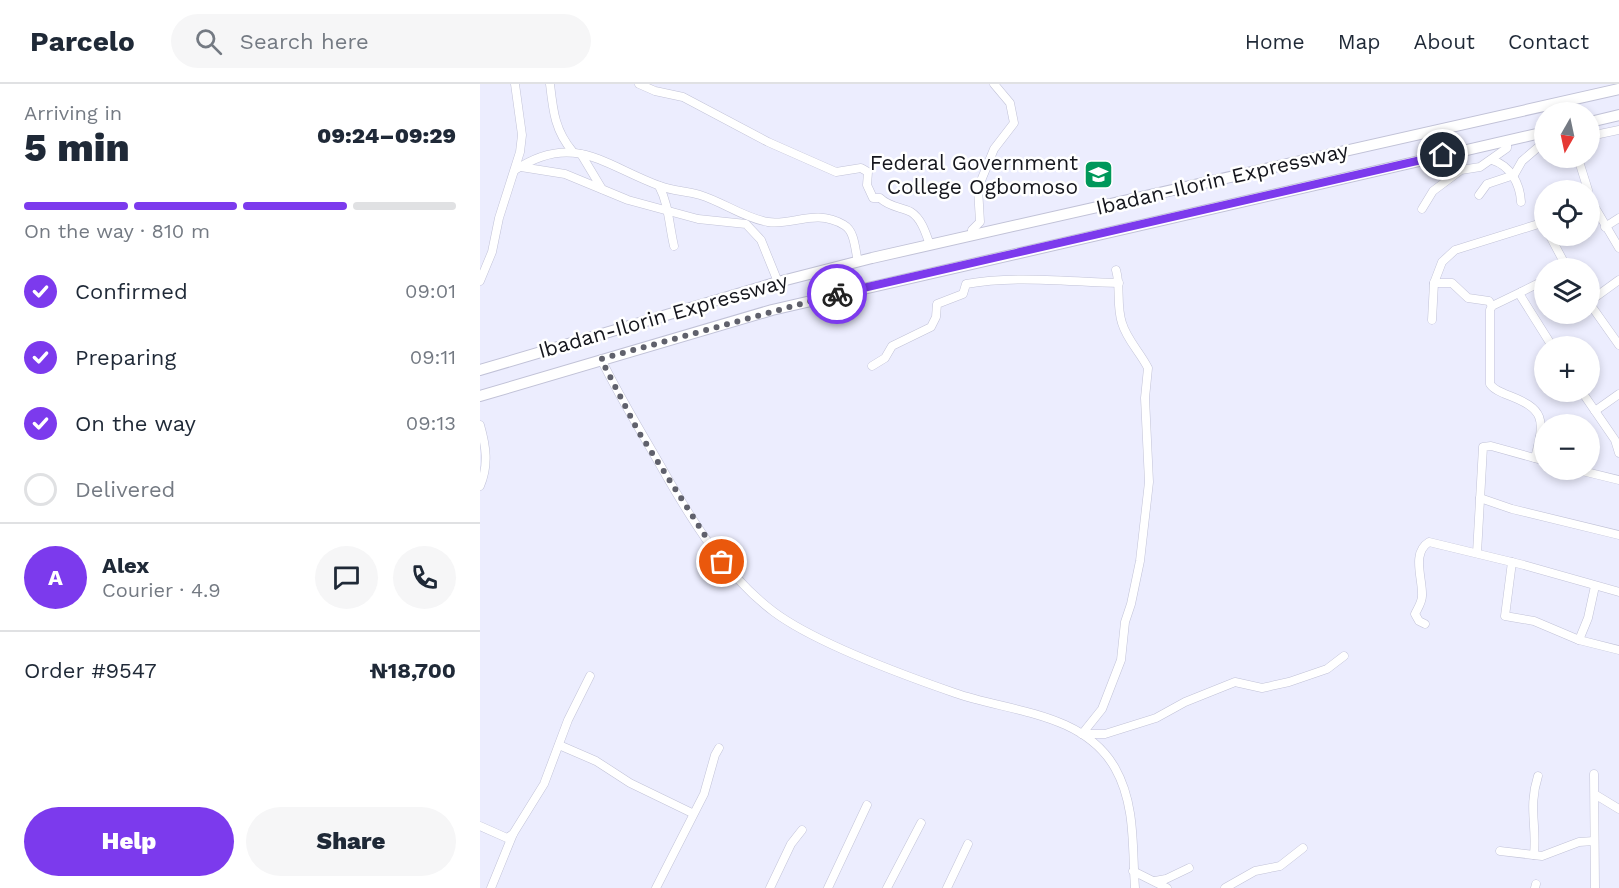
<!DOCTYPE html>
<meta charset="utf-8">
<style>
body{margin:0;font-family:"Work Sans",sans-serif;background:#f6f6f7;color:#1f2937;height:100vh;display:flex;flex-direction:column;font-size:22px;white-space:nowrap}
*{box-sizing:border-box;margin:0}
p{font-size:20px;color:#747a83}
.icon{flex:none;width:33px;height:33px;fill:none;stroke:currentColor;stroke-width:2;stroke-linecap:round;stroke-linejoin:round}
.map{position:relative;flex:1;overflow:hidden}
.drawer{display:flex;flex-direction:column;background:#fff;width:480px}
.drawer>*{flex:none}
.needle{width:39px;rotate:189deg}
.controls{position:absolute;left:1054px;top:18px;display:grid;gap:12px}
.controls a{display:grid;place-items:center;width:66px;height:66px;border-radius:50%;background:#fff;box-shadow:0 3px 9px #0003;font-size:30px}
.pin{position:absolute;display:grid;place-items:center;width:51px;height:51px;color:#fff;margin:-26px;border:3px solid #fff;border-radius:50%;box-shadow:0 2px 6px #0007}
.courier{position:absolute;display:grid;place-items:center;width:60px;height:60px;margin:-30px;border:4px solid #7c3aed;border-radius:50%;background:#fff;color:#222;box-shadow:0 2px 8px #0007}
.head em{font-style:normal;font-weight:800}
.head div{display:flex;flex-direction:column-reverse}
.head{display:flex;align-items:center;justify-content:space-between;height:102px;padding:0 24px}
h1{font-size:39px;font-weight:800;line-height:45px}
.bar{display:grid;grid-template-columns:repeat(4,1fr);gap:9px 6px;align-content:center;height:72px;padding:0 24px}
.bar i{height:8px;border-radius:4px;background:#e0e1e3}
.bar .selected{background:#7c3aed}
.bar p{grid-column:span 4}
.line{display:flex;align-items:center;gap:15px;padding:0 24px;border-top:2px solid #e0e1e3}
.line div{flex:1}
.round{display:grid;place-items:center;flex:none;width:63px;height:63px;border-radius:32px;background:#f6f6f7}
ol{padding:0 24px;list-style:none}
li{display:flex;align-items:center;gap:18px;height:66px}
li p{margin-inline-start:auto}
li .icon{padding:6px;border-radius:50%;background:#7c3aed;color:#fff;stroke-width:4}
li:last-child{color:#747a83}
li i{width:33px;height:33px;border:3px solid #e0e1e3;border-radius:50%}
.action{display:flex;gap:12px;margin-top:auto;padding:12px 24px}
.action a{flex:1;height:69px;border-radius:36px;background:#7c3aed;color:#fff;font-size:24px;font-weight:800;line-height:69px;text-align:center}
.action a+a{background:#f6f6f7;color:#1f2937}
header{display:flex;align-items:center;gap:36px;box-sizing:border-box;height:84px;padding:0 30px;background:#fff;border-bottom:2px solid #e0e1e3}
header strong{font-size:28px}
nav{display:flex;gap:33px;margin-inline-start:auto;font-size:21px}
.search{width:420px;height:54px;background:#f6f6f7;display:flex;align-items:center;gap:15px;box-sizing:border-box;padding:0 21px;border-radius:33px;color:#747a83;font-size:22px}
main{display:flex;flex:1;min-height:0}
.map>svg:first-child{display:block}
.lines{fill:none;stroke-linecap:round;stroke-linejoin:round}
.minor-casing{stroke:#c1c2d7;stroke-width:9}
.highway-casing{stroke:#c1c2d7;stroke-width:12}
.minor{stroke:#fff;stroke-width:8}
.highway{stroke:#fff;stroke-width:10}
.done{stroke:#60616c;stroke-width:6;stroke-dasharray:0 10.8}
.route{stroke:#7c3aed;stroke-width:8}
.labels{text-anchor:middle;stroke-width:5;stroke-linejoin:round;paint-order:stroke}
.poi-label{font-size:21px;fill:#15161d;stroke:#fff;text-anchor:end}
.street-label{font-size:21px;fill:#15161d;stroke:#fff}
</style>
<header>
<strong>Parcelo</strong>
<div class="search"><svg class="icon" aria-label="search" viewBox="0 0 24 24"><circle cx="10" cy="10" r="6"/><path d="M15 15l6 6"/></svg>Search here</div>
<nav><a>Home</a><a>Map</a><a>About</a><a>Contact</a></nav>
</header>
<main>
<section class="drawer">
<div class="head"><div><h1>5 min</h1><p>Arriving in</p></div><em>09:24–09:29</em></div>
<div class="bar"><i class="selected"></i><i class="selected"></i><i class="selected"></i><i></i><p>On the way · 810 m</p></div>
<ol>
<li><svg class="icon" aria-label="check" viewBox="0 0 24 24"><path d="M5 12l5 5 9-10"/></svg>Confirmed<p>09:01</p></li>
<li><svg class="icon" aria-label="check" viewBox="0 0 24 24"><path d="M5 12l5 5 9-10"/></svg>Preparing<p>09:11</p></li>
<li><svg class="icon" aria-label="check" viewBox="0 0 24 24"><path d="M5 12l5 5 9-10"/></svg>On the way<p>09:13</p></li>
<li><i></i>Delivered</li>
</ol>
<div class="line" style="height:108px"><b class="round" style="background:#7c3aed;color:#fff">A</b><div><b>Alex</b><p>Courier · 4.9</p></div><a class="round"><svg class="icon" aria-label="chat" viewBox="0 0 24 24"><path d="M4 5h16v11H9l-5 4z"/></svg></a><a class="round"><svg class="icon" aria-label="phone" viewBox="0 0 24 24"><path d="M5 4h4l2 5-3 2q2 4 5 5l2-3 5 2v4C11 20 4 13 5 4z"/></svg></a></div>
<div class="line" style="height:78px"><div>Order #9547</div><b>₦18,700</b></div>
<div class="action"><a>Help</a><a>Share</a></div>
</section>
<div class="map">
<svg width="1139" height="804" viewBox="0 0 1139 804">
<rect width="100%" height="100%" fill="#ecedfe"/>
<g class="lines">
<defs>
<g id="minor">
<path d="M70,0C73,27 75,47 93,68"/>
<path d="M159,0L175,7L203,13L288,58L356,88L381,84L388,88L387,101L393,114H400C409,123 421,123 431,128C442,135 446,150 450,161"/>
<polyline points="1110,52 1139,46"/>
<polyline points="101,70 122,105"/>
<polyline points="1098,74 1108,106"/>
<path d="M1012,76C1031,82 1040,100 1041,118"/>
<polyline points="41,83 85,90 148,116 218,135 266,140 281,156 298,198"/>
<path d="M35,86C94,47 125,82 180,102C192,107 207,107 220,111C243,118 264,134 288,138C313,142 335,124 364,141C375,147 375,166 378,178"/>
<path d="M179,102C189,121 189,141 194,162"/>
<polyline points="999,111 1007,100 1034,91 1042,77 1063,59"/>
<polyline points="1110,115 1139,164"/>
<polyline points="942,125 953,107 981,86 1000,83 1027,64 1027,57"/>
<polyline points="1125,143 1139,134"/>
<polyline points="493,151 492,146 500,138 498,104 514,65 534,39 530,19 514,0"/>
<polyline points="1070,152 1087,184"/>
<polyline points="1065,196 1041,208 1040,211 1072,262"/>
<polyline points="0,197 12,168 19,134 40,68 42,51 35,0"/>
<polyline points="954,199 972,199 988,214 1009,217 1012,222"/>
<path d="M1041,208L1012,222L1010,226V300C1014,306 1019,307 1025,310C1066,325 1065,335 1055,374"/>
<polyline points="1110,217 1139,196"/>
<polyline points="1110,220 1139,261"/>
<polyline points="952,236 954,199 962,178 975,166 1065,138"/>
<path d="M121,275C140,314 162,349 183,386C212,437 246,492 294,528C337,560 423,591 475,609C529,628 603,628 635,684C656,721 652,764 655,804"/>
<path d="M392,282L405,274L412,262L451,243L456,233L457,220L483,210L486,200C536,191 589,198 639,199"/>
<polyline points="1102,308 1135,356 1139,369"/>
<polyline points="1115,327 1139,310"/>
<path d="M0,341C6,362 9,381 0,402"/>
<polyline points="1098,386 1139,396"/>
<polyline points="1000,414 1032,425 1139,451"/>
<polyline points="997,469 1003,363 1011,362 1065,377"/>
<polyline points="1032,478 1025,532 1054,537 1099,556"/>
<polyline points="1115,502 1108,534 1099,556 1139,566"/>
<path d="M945,540L939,537L935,530C938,524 942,518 942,512C943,495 931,469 949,458L1044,481L1139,508"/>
<path d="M602,650L622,625L641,576L645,538L651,520L660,477L669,398L665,314L668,284C660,268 647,256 642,239C636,221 641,203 636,186"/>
<polyline points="602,650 625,650 676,634 705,618 755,598 782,604 809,598 847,585 864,572"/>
<polyline points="79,661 116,677 150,699 212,729"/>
<polyline points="1114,690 1115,804"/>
<polyline points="1116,711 1139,725"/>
<polyline points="0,742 27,754 33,750"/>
<polyline points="1020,767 1062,772 1099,758 1114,757"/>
<path d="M1054,771C1057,741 1048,723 1058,692"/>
<polyline points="653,787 687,804"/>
<polyline points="675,797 686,795 709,784"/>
<polyline points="11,804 33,750 64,700 88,636 110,592"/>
<polyline points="176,804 224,710 235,671 239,664"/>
<polyline points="290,804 311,760 322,746"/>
<polyline points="348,804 387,721"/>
<polyline points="407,804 441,739"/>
<polyline points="467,804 488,760"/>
<polyline points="745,804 775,787 800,782 823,764"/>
<polyline points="1055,804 1056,800"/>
</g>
<g id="highway">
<polyline points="1110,38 1139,31"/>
<polyline points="0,286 298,198 392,174 1139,5"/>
<polyline points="0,312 292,226 1065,48"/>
</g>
</defs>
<!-- minor casing -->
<use href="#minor" class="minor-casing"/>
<!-- highway casing -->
<use href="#highway" class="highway-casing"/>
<!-- minor -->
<use href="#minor" class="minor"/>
<!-- highway -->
<use href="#highway" class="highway"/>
</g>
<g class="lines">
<!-- done -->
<polyline class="done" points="242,478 158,347 121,275 357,210"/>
<!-- route -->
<polyline class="route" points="357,210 963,71"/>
</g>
<!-- icons -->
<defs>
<symbol id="university-square" viewBox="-11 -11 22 22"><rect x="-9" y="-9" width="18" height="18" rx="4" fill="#00985a" stroke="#fff"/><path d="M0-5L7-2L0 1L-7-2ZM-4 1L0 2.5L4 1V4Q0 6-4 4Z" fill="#fff"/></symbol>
</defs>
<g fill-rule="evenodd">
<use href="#university-square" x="602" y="74" width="33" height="33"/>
</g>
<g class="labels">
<!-- poi labels -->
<g class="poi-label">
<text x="598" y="86">Federal Government<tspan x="598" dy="24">College Ogbomoso</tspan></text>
</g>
<!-- street labels -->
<g class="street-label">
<text transform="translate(742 95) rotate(-13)" y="7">Ibadan-Ilorin Expressway</text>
<text transform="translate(183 232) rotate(-16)" y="7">Ibadan-Ilorin Expressway</text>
</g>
</g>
</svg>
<div class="controls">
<a><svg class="needle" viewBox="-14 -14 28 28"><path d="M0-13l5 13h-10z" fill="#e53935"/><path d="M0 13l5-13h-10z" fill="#747a83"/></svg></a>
<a><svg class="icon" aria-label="locate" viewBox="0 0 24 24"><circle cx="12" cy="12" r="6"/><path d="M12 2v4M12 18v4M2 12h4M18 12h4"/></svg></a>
<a><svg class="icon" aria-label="layers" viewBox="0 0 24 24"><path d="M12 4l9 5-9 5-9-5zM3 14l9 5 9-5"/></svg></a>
<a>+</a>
<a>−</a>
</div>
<div class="pin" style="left:242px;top:478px;background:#ea580c"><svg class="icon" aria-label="bag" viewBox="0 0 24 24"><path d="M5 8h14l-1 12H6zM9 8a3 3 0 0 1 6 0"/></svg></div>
<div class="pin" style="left:963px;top:71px;background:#1f2937"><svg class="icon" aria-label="home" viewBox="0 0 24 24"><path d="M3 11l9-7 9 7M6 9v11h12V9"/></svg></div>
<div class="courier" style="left:357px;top:210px"><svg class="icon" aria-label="bike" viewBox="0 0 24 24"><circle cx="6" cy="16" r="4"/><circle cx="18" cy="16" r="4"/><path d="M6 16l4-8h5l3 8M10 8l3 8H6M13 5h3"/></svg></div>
</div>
</main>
